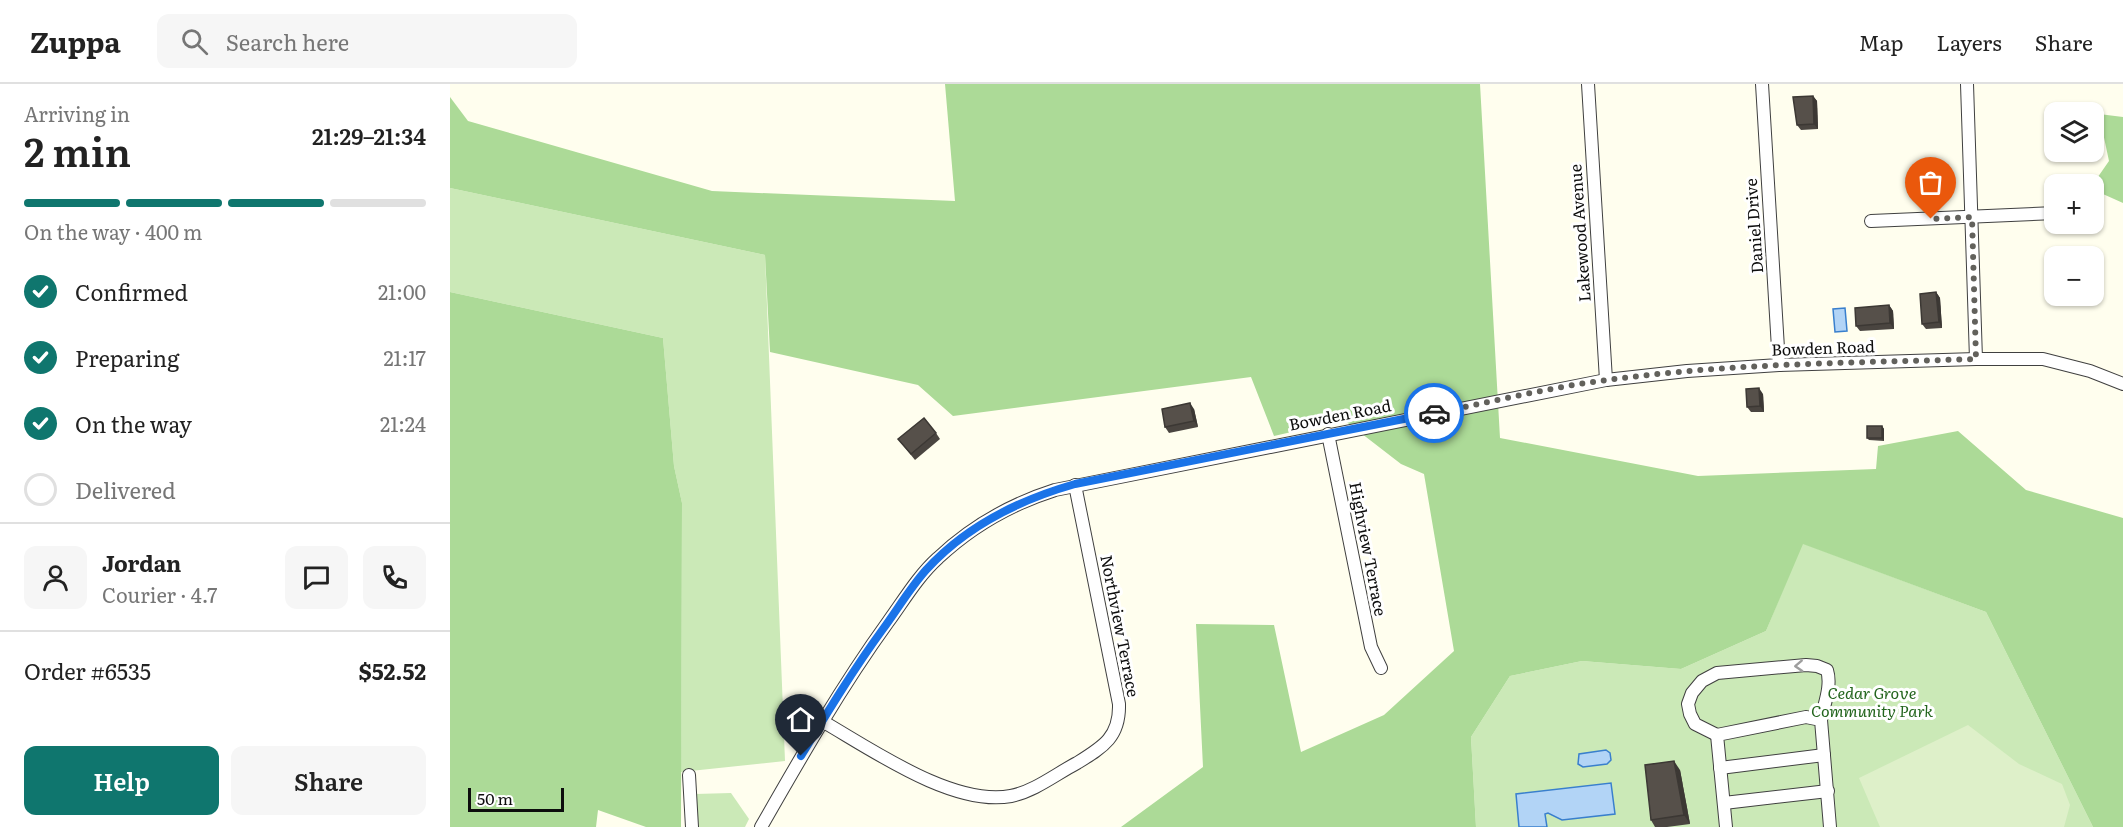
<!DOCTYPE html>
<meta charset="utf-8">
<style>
body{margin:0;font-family:Literata,serif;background:#f6f6f6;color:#222;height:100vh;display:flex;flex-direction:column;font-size:22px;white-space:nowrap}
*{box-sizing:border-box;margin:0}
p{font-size:20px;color:#767676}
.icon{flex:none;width:33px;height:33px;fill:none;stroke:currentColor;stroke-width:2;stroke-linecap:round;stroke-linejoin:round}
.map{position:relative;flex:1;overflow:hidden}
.side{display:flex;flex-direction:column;background:#fff;width:450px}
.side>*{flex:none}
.tools{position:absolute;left:1594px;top:18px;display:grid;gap:12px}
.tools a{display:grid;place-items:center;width:60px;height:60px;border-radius:12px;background:#fff;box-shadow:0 2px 4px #0004;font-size:30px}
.scale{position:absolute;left:18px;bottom:15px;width:96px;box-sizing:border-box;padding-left:6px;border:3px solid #0d0d0d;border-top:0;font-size:16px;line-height:21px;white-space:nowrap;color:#0d0d0d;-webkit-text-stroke:4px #fff;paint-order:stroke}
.pin{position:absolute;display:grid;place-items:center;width:51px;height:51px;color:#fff;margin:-62px -26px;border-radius:50% 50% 50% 0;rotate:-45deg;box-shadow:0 0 6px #0007}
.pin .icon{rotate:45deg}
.courier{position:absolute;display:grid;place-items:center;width:60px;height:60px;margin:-30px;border:4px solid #1a73e8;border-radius:50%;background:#fff;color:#222;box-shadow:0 2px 8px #0007}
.headline em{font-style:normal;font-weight:600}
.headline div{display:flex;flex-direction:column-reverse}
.headline{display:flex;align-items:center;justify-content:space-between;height:102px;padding:0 24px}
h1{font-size:39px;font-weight:600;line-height:45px}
.bar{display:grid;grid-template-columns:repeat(4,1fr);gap:9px 6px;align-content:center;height:72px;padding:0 24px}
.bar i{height:8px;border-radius:4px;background:#e0e0e0}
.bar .on{background:#0f766e}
.bar p{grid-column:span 4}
.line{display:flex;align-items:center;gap:15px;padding:0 24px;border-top:2px solid #e0e0e0}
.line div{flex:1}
.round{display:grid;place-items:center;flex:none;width:63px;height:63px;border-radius:12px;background:#f6f6f6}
ol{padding:0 24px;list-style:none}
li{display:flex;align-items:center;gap:18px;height:66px}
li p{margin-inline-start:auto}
li .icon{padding:6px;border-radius:50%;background:#0f766e;color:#fff;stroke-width:4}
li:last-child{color:#767676}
li i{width:33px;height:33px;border:3px solid #e0e0e0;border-radius:50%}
.action{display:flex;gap:12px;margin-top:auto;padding:12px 24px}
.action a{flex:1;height:69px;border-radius:12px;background:#0f766e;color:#fff;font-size:24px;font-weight:600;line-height:69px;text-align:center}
.action a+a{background:#f6f6f6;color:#222}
header{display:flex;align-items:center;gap:36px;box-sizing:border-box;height:84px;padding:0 30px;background:#fff;border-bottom:2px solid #e0e0e0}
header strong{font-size:28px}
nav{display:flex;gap:33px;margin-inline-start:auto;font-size:21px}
.search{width:420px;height:54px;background:#f6f6f6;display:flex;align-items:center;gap:15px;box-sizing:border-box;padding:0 21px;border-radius:12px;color:#767676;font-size:22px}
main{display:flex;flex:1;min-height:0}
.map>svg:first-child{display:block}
.green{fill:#cbe9b7}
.forest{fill:#acda97}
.pitch{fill:#def0c9}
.water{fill:#b2d4f6;stroke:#397fcd;stroke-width:1.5}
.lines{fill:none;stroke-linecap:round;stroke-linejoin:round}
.minor-casing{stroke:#404040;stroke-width:14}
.minor{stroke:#fff;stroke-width:12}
.wall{fill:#4a4540}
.shaded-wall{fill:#3c3834}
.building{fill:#56504a;stroke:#3c3834;stroke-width:1.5}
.oneway{stroke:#9e9e9e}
.done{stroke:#62615c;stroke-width:6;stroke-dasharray:0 10.8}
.route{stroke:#1a73e8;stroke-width:8}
.labels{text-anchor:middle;stroke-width:6;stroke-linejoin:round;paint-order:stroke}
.street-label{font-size:16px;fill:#0d0d0d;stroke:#fff}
.park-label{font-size:16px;font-style:italic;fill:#23651d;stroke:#fff}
</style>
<header>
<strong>Zuppa</strong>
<div class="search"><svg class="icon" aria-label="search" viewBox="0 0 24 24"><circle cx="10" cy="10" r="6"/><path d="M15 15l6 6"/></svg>Search here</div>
<nav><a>Map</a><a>Layers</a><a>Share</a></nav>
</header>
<main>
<section class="side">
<div class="headline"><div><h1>2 min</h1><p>Arriving in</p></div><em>21:29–21:34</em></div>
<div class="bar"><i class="on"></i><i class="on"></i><i class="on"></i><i></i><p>On the way · 400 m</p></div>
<ol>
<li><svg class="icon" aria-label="check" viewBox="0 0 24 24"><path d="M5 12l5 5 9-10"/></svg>Confirmed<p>21:00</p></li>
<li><svg class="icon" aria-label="check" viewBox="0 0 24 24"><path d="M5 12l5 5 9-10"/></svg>Preparing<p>21:17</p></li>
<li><svg class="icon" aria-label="check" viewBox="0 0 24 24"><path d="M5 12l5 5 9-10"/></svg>On the way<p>21:24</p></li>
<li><i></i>Delivered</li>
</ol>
<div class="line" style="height:108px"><a class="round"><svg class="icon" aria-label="person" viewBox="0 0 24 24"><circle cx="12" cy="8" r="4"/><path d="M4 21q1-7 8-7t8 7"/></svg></a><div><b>Jordan</b><p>Courier · 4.7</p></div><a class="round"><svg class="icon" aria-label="chat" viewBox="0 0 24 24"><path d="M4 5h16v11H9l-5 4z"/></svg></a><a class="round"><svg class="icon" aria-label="phone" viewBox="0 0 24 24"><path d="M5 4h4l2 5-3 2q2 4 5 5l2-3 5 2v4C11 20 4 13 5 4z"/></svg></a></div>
<div class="line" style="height:78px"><div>Order #6535</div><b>$52.52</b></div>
<div class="action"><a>Help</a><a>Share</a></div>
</section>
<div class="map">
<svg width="1673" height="743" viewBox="0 0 1673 743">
<rect width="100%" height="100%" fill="#fffeee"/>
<!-- green -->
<g class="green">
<polygon points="0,104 315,171 335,677 231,688 232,419 224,382 213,254 0,208"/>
<polygon points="1352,459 1536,528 1643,743 1026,743 1021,653 1060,592 1132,577 1231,585 1316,547"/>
<polygon points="281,709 299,735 295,743 249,743 245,710"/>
</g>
<!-- forest -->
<g class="forest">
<polygon points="495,0 1030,0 1050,354 1248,392 1426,385 1428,362 1508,347 1576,406 1673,434 1673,743 1643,743 1536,528 1353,460 1316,547 1231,585 1132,577 1060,592 1021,653 1026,743 671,743 753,683 746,540 824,541 851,668 934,631 1004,567 974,390 951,380 894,336 824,352 801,293 503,332 468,301 320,268 315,171 0,104 0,13 18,37 262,107 505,117"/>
<polygon points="1649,30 1673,33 1673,119 1644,106 1643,100 1659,77"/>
<polygon points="0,208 213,254 224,382 232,419 231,743 196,743 148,726 146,743 0,743"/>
</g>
<!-- pitch -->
<polygon class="pitch" points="1518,641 1569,680 1612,700 1620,721 1614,743 1430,743 1409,694"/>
<!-- water -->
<g class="water">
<polygon points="1395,224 1397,247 1385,248 1383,225"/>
<polygon points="1156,666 1160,669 1161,676 1157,680 1133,683 1128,680 1129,670"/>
<polygon points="1161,699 1165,730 1112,736 1098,729 1095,730 1097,743 1069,743 1066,710"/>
</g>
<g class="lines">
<defs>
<g id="minor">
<polyline points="1138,0 1156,296"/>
<polyline points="1312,0 1329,281"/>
<polyline points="1517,0 1526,275"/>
<polyline points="1421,137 1605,129"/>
<polyline points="878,350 921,563 931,584"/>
<path d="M372,637C421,665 503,723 561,712C585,707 606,690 627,679C653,663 670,653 669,620L625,401"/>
<path d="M1267,651L1245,640L1240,630L1238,620L1242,609L1252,597L1267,589L1356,581L1367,582L1377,586C1382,602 1374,620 1371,636"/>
<polyline points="1270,684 1374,671"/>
<polyline points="239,691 242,743"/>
<polyline points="1274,719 1378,707"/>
<path d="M311,743C351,673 391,603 438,538C454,516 468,492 488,474C522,442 561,420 605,406L1156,296L1237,287L1329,281L1526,275H1593L1640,287L1673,300"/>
<polyline points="1276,743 1267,651 1356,633 1371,636 1380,743"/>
</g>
</defs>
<!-- minor casing -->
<use href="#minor" class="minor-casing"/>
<!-- minor -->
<use href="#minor" class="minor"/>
</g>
<!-- wall -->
<g class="wall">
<polygon points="1363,12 1367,17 1368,45 1351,46 1347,41"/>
<polygon points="1486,208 1490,214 1492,244 1476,245 1472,240"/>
<polygon points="1439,221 1443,227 1444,245 1410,247 1406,242"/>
<polygon points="1313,310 1314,328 1301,328 1297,323"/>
<polygon points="744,325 748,343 719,349 715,343"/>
<polygon points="1432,342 1434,345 1434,357 1419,356 1417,354"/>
<polygon points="486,349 490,355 465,376 448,355"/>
<polygon points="1230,686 1240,740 1217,743 1205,743 1201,736"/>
</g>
<!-- shaded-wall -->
<g class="shaded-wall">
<polygon points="1363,12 1367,17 1368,45 1364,40"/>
<polygon points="1486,208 1490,214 1492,244 1489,238"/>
<polygon points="1439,221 1443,227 1444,245 1440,239"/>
<polygon points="1309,304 1313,310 1314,328 1310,322"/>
<polygon points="740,319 744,325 748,343 744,337"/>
<polygon points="1432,342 1434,345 1434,357 1432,354"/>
<polygon points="1224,677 1230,686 1240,740 1234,731"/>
</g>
<!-- building -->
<g class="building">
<polygon points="1363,12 1364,40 1347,41 1343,13"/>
<polygon points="1486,208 1489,238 1472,240 1470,210"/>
<polygon points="1439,221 1440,239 1406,242 1405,224"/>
<polygon points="1309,304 1310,322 1297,323 1296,305"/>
<polygon points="740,319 744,337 715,343 712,325"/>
<polygon points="474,334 486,349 461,370 448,355"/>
<rect x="1417" y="342" width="15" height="12"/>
<polygon points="1224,677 1234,731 1201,736 1195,681"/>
</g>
<!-- one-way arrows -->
<defs><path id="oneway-chevron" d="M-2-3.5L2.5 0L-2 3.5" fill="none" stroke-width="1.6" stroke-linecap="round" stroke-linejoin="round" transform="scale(1.5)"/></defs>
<use class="oneway" href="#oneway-chevron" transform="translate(1349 582) rotate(177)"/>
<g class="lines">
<!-- done -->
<path class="done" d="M984,329C1042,318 1100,303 1158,296C1280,279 1403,279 1526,275L1522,133L1481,135"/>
<!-- route -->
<path class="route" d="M351,672C377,629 403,586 433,545C447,526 460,504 476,486C516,442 569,416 625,400L984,329"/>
</g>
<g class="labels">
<!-- street labels -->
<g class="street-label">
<text transform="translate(1304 142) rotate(-94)" y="6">Daniel Drive</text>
<text transform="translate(1130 149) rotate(-94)" y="6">Lakewood Avenue</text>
<text transform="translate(1373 264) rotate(-2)" y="6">Bowden Road</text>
<text transform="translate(890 331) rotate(-11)" y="6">Bowden Road</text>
<text transform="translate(918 465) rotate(79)" y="6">Highview Terrace</text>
<text transform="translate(670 542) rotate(79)" y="6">Northview Terrace</text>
</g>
<!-- park labels -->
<g class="park-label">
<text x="1422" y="615">Cedar Grove<tspan x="1422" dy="18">Community Park</tspan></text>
</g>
</g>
</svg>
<div class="tools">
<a><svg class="icon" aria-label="layers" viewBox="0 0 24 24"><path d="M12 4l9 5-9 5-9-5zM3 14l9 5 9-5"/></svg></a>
<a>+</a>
<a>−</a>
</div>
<div class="scale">50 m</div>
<div class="pin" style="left:1481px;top:135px;background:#ea580c"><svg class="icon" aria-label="bag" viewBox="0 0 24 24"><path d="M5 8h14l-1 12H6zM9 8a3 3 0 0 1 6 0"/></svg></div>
<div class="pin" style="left:351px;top:672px;background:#1f2937"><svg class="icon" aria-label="home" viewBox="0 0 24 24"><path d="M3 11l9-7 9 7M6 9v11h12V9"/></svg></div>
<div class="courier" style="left:984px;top:329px"><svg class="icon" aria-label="car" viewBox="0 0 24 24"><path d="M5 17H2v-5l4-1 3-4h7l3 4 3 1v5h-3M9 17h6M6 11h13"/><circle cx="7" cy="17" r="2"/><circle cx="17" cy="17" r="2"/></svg></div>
</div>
</main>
